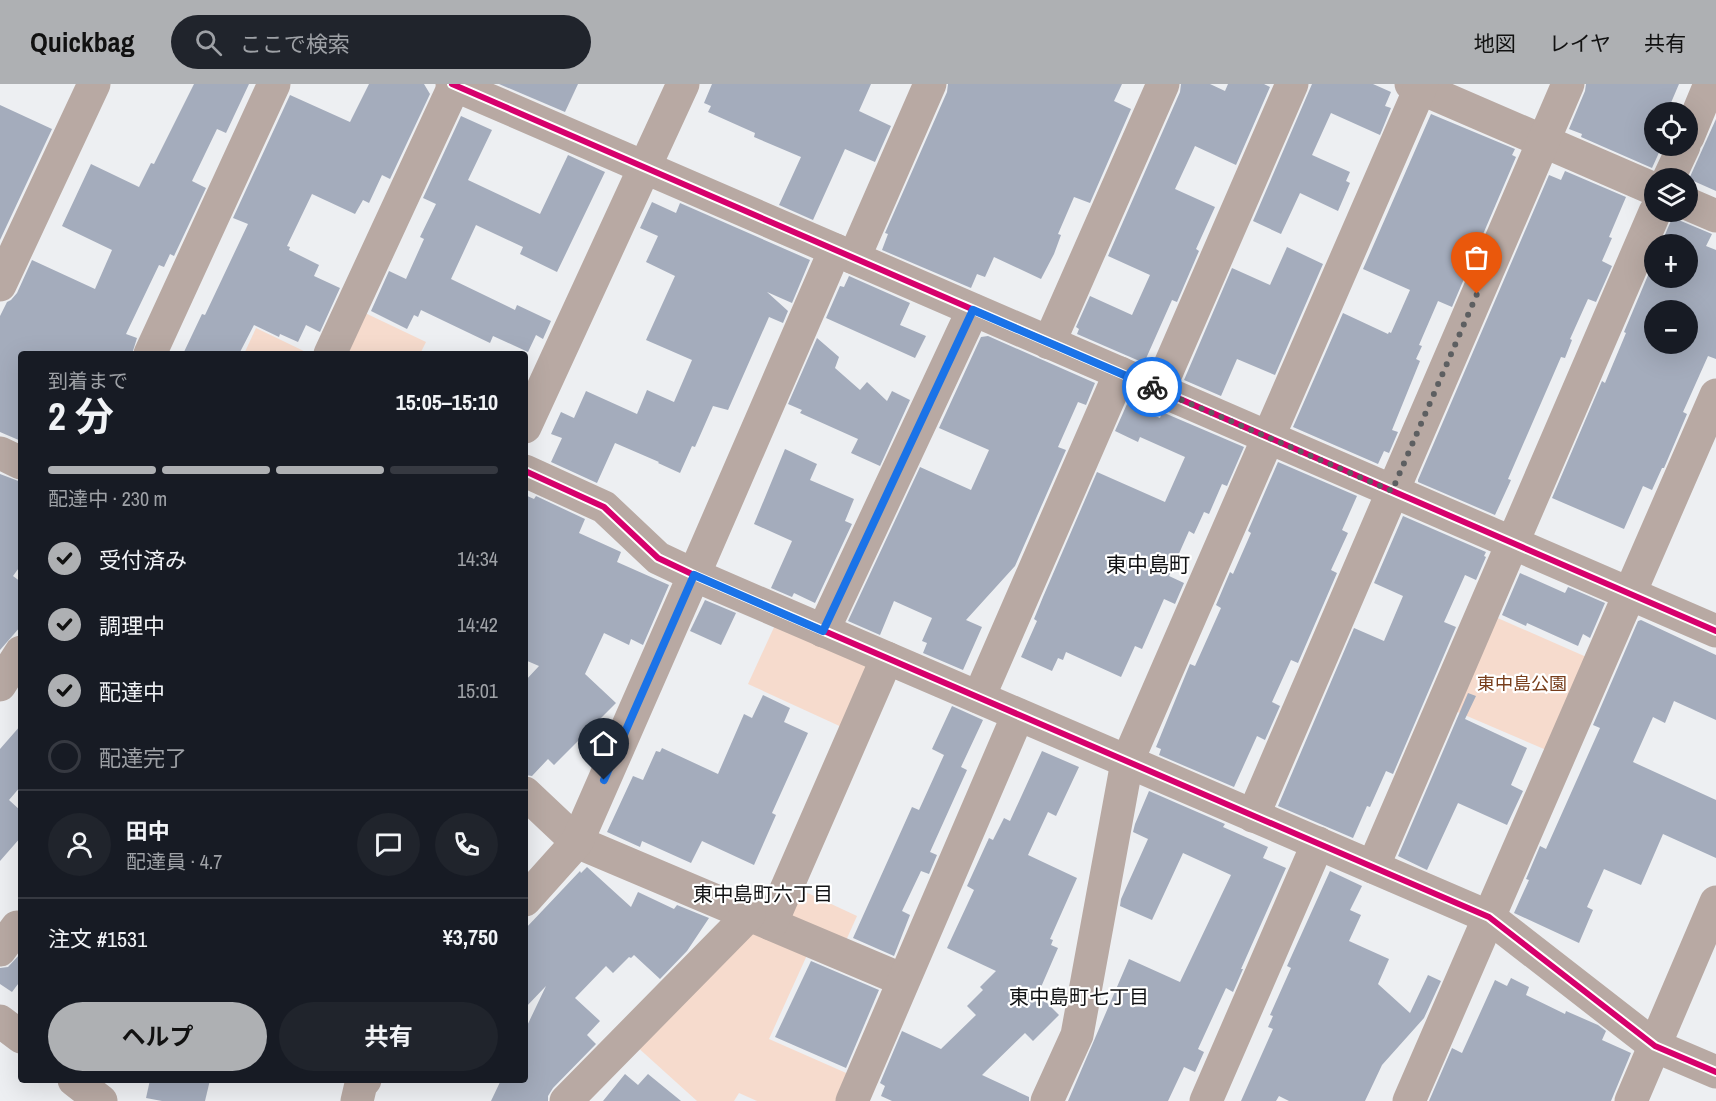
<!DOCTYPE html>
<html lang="ja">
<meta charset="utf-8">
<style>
body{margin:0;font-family:"Archivo Narrow","Noto Sans JP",sans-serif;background:#20242c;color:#f1f3f6;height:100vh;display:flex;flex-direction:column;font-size:22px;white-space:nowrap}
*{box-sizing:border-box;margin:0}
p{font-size:20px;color:#9ea1a6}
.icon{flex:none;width:33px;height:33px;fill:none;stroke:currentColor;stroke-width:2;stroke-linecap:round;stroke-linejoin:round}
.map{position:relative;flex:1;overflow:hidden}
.side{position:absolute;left:18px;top:267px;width:510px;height:732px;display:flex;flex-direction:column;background:#171b24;border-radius:6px;box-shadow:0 6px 24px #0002}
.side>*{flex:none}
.controls{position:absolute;left:1644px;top:18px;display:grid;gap:12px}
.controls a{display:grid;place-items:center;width:54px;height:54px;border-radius:50%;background:#171b24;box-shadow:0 6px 24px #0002;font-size:30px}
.pin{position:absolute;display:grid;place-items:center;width:51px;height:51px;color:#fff;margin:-62px -26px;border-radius:50% 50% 50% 0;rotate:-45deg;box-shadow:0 0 6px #0007}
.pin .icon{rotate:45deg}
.courier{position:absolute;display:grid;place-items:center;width:60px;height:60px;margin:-30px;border:4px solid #1a73e8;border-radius:50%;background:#fff;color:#222;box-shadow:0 2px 8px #0007}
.head em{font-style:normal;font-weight:700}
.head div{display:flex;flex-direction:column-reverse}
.head{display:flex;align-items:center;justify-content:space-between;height:102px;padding:0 30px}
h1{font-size:39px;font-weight:700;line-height:45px}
.bar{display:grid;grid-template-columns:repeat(4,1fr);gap:9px 6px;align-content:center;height:72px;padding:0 30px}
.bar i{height:8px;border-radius:4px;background:#363941}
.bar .active{background:#aeb0b3}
.bar p{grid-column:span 4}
.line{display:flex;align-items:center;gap:15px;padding:0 30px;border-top:2px solid #363941}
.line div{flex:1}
.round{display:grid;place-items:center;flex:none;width:63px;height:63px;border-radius:32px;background:#20242c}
ol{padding:0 30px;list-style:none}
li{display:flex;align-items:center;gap:18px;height:66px}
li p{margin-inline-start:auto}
li .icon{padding:6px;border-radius:50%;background:#aeb0b3;color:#111;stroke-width:4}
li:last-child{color:#9ea1a6}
li i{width:33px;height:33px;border:3px solid #363941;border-radius:50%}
.action{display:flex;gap:12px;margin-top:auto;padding:12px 30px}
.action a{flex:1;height:69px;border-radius:36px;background:#aeb0b3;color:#111;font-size:24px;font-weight:700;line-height:69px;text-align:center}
.action a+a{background:#20242c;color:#f1f3f6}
header{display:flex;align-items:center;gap:36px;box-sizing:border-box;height:84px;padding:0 30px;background:#aeb0b3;color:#111}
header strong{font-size:28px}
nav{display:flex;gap:33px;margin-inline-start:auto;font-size:21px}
.search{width:420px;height:54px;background:#20242c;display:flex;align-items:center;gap:15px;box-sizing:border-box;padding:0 21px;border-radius:33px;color:#9ea1a6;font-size:22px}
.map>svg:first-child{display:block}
.green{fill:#f6dbcd}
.building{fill:#a4acbc;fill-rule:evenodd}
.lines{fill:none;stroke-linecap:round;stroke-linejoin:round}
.minor{stroke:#b8a9a3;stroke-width:33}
.cycleway-casing{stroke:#fff;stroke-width:10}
.cycleway{stroke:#d6006c;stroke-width:6}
.done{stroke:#5d5f61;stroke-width:6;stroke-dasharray:0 10.8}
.route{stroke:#1a73e8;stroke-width:8}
.labels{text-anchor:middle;stroke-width:4.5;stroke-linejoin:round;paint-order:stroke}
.park-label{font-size:18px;fill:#773d1b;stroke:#fff}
.neighbourhood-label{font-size:20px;fill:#101113;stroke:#fff}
.quarter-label{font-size:21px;fill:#101113;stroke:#fff}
</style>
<header>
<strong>Quickbag</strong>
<div class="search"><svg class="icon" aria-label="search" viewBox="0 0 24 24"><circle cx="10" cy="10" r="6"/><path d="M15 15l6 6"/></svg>ここで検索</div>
<nav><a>地図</a><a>レイヤ</a><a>共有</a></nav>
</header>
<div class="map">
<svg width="1716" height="1017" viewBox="0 0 1716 1017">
<rect width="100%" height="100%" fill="#edeff2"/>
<!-- green -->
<g class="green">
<polygon points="363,228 426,258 420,270 343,270"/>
<polygon points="256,244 310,270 244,270"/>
<polygon points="1493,532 1591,575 1551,668 1453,626"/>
<polygon points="775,541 867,582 846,645 748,600"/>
<polygon points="799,805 857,832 844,861 792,839 789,827"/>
<polygon points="747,849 758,849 808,869 769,955 853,992 842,1017 757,1017 739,1009 734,1017 697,1017 635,961"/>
</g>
<!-- building -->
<g class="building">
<polygon points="194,0 249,0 226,49 217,45 192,97 206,104 174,172 170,170 164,183 159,181 126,250 137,254 132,270 21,270 21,357 0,348 0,232 7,218 11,216 17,209 32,176 95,205 112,166 62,142 91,80 139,103 151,79 154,80"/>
<polygon points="369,0 424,0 430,10 390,95 382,91 369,119 363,116 355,130 312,110 287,162 290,163 289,166 319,181 314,192 340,204 320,248 306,241 298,258 280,250 279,253 254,241 239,270 183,270 202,230 205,231 248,140 233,134 290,11 350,38"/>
<polygon points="499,0 578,0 565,28"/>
<polygon points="712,0 871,0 859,27 891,42 875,78 845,65 813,136 779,121 801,73 754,53 755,49 708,28 711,22 704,19"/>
<polygon points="948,0 1122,0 1114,17 1131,25 1090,119 1074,113 1058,150 1061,151 1054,170 1041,195 994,173 985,193 977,190 971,204 882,166 888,150 885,149 947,8"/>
<polygon points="1181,0 1210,0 1225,7 1228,0 1264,0 1270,3 1236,81 1195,62 1175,105 1215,123 1196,165 1199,167 1177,218 1172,216 1144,279 1077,250 1079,245 1076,243 1090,212 1132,231 1150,191 1108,172 1180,8"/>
<polygon points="1312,0 1373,0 1391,8 1385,22 1391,24 1380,51 1331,29 1312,71 1350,88 1346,97 1350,99 1338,127 1300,109 1281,150 1253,137"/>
<polygon points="1586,0 1679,0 1667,28 1654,28 1654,56 1652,62 1662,62 1652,84 1581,53 1582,50 1569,45 1585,7"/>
<polygon points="0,21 52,45 0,156"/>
<polygon points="1431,30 1515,65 1512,71 1516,73 1452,223 1438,217 1419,261 1422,262 1416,275 1420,277 1392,346 1398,348 1389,369 1384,367 1378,380 1293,343 1343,229 1388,250 1389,248 1391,249 1410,206 1363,185"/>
<polygon points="461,32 492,46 468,96 540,130 568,71 605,88 557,188 520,170 523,163 476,141 451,195 515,226 517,221 551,237 543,255 536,251 528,268 493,252 490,259 421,226 418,233 414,231 407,245 371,227 389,187 406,195 424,155 420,153 436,120 423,114"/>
<polygon points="1716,35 1716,107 1689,95"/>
<polygon points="1565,87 1626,113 1609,153 1612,154 1602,177 1612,182 1596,218 1588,215 1570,255 1572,256 1565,274 1561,273 1508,395 1511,396 1495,431 1418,398 1418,396 1549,91 1561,96"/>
<polygon points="652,118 676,129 680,119 810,176 792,219 767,208 788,227 783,239 769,233 728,326 713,322 695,363 692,362 680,389 658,379 659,378 615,359 597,399 551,378 562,354 551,350 561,328 574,334 586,307 637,330 647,306 674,318 692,276 646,256 675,192 646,178 658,152 640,144"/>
<path d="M1673,132L1681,137L1712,150L1706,162L1716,166V275L1708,272L1683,328L1687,330L1664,384H1662L1652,406L1643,402L1624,445L1552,414L1602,297L1605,299L1626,249L1624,248L1654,177V194H1688V160H1661ZM1654,226H1688V260H1654Z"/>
<polygon points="1287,163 1323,180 1275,291 1237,275 1221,312 1184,296 1232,184 1270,201"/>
<polygon points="849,192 910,219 900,241 926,252 915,274 826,234 840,202 844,203"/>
<polygon points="988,252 1095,299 1086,321 1078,318 1058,363 1066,366 1015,482 966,536 982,543 963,586 923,569 927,559 922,557 932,534 894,517 880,551 848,537 920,383 971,406 989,366 939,344 981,253"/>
<polygon points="817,254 839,273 835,284 860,306 867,298 887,317 892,307 910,316 880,382 851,369 858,355 800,329 802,326 788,320"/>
<polygon points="1127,320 1160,334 1162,328 1244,363 1227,402 1222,400 1209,430 1204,428 1194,450 1189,447 1169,492 1184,499 1175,520 1164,515 1142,565 1135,562 1121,593 1066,568 1063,576 1058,574 1052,587 1021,573 1037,537 1034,535 1043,513 1097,388 1165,418 1185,373 1140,353 1138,358 1115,347"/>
<polygon points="785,365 817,380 810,396 854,415 845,437 852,440 815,519 794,509 792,513 771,504 792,457 754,440"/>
<polygon points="1278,378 1357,412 1342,446 1348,449 1331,486 1337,489 1298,579 1291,576 1272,618 1280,622 1265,656 1257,652 1234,703 1159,671 1161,665 1156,663 1190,580 1195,582 1221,524 1216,521 1230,488 1233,490 1251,449 1248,447"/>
<polygon points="0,390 21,398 21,481 13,492 21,498 21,542 0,566"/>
<polygon points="525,411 534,415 536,412 585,435 579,449 621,468 617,478 669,501 643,561 631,555 629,561 604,549 585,590 616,619 554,681 548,675 532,692 525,691 525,597 539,582 525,576"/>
<polygon points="1403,432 1486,468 1484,472 1486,473 1476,496 1465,491 1444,538 1456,543 1393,690 1386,687 1370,723 1367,722 1353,754 1278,722 1354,544 1384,557 1403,512 1374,499"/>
<polygon points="1520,489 1565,509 1568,503 1605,519 1590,554 1583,550 1578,562 1527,539 1526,542 1502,531"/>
<polygon points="705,516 736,529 721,561 690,547"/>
<polygon points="1641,536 1716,571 1716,636 1674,617 1665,639 1653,633 1633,678 1716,716 1716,774 1663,750 1641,801 1604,785 1587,823 1593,826 1579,859 1514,829 1529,796 1526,795 1540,762 1546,765 1600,644 1593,641 1638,537"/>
<polygon points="1468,609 1476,612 1465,635 1527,664 1511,701 1523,707 1507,741 1458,719 1427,786 1398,772"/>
<polygon points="763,611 790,624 784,638 808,649 772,729 776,731 754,781 702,757 691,779 642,757 640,763 607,748 633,692 643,696 656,667 660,668 662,664 718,690 744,630 752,634"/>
<polygon points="952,622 983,636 961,683 967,686 930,768 937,771 929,790 921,787 902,827 910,831 894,872 853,854 912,723 919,726 944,671 932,665"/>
<polygon points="21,641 21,702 9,716 21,727 21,753 0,777 0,665"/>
<polygon points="1042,667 1079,683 1056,732 1048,728 1028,771 1077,794 1050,855 1053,856 1051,861 1058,864 1038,910 1059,931 1033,957 1025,949 982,991 1029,1013 1029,1017 892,1017 881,1012 885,1002 880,999 902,947 941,965 976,931 967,922 983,906 980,903 996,887 947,864 974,806 967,802 989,754 993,756 1004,734 1010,737"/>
<polygon points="1149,707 1225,740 1223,743 1268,763 1263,774 1286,784 1241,885 1243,885 1233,908 1226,904 1198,965 1204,968 1195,988 1184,983 1168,1017 1068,1017 1129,875 1180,898 1231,791 1183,769 1152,836 1120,822 1121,815 1148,755 1133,748 1135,740"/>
<polygon points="587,783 631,823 638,808 674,825 677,821 709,834 687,867 660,895 634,871 631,874 629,873 613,889 606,882 575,914 600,937 587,951 596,960 553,1004 548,1012 548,1017 491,1017 501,996 525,996 525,946 546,902 525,924 525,845 580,787 581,789"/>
<polygon points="1330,787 1362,802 1350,826 1361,831 1349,857 1389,875 1378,900 1410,929 1428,891 1441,897 1424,934 1382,981 1365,1017 1289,1017 1279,1012 1276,1017 1241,1017 1273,945 1268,943 1273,932 1270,931 1291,884 1287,882"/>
<polygon points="21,869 21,896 12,908 0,900 0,884 8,883"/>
<polygon points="811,877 879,906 846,984 775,953"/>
<polygon points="1511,894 1529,903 1526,911 1565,930 1566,927 1598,941 1606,947 1602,956 1631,969 1611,1017 1429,1017 1452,964 1462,969 1495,896 1507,902"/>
<polygon points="625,990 638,1001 648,990 681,1017 603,1017"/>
<polygon points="150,996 210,996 205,1017 162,1017 146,1014"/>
</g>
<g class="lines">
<!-- minor -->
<g class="minor">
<polyline points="452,0 1716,547"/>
<polyline points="1411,0 1654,105"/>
<polyline points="1688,53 1710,0"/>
<polyline points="1669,94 1684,62"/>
<polyline points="1688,120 1716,132"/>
<polyline points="854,174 930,0"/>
<polyline points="0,201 94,0"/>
<polyline points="1049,259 1163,0"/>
<polyline points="150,270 274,0"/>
<polyline points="330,270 455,0"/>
<polyline points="1159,306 1292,0"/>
<polyline points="525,343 683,0"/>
<polyline points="0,369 21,379"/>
<polyline points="525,387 604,423 658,474 694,491 1489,833 1655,962 1716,988"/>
<polyline points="823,547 973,226"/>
<polyline points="0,601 21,568"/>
<polyline points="979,613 1120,289"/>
<polyline points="525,709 577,758 903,896"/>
<polyline points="1253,732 1568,0"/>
<polyline points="1373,783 1655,128"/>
<polyline points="525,816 577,758 694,491 835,166"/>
<polyline points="771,840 887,574"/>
<polyline points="0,866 17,843 21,845"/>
<polyline points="0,937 21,953"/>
<polyline points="74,996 101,1017"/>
<polyline points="357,1017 361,1000 365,996"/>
<polyline points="566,1017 749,831"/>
<polyline points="852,1017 1018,631"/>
<polyline points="1047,1017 1077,951 1127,678 1422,0"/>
<polyline points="1206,1017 1318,759"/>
<polyline points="1409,1017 1716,311"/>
<polyline points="1631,1017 1716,818"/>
</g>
<defs>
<g id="cycleway">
<polyline points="452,0 1716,547"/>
<polyline points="525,387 604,423 658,474 694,491 1489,833 1655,962 1716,988"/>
</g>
</defs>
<!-- cycleway casing -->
<use href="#cycleway" class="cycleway-casing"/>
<!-- cycleway -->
<use href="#cycleway" class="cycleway"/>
</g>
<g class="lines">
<!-- done -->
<polyline class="done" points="1152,303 1392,407 1477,210"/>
<!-- route -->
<polyline class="route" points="604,696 694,491 823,547 973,226 1152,303"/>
</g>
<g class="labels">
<!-- park labels -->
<g class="park-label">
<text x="1522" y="606">東中島公園</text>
</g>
<!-- neighbourhood labels -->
<g class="neighbourhood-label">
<text x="763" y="817">東中島町六丁目</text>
<text x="1079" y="920">東中島町七丁目</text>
</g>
<!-- quarter labels -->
<g class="quarter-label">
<text x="1148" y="488">東中島町</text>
</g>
</g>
</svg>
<div class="controls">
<a><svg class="icon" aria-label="locate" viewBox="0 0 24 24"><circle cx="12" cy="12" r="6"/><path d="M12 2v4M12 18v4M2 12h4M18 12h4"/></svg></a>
<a><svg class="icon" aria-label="layers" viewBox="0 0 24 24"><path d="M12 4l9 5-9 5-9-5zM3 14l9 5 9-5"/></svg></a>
<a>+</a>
<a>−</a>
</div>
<div class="pin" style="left:1477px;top:210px;background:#ea580c"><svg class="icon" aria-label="bag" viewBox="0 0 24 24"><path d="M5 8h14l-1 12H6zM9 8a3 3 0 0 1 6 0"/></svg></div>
<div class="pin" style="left:604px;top:696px;background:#1f2937"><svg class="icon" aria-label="home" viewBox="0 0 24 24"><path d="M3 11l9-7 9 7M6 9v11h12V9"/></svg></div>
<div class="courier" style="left:1152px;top:303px"><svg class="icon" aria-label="bike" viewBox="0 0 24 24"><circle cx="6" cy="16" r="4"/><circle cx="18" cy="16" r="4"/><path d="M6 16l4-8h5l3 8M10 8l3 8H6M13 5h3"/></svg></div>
<section class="side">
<div class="head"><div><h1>2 分</h1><p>到着まで</p></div><em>15:05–15:10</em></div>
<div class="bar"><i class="active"></i><i class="active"></i><i class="active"></i><i></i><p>配達中 · 230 m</p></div>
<ol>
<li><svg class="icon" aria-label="check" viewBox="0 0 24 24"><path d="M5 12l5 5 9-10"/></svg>受付済み<p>14:34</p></li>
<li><svg class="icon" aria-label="check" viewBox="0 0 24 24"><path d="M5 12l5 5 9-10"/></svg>調理中<p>14:42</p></li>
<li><svg class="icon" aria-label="check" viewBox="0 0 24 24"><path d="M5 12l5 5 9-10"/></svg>配達中<p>15:01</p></li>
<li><i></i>配達完了</li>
</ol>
<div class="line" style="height:108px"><a class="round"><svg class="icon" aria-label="person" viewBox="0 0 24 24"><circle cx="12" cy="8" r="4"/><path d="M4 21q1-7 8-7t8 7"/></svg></a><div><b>田中</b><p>配達員 · 4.7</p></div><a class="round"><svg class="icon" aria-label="chat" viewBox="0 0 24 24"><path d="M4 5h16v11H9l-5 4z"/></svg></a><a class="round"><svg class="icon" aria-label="phone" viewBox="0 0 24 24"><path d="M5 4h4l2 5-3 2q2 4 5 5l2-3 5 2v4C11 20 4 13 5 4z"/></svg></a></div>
<div class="line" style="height:78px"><div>注文 #1531</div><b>¥3,750</b></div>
<div class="action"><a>ヘルプ</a><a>共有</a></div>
</section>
</div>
